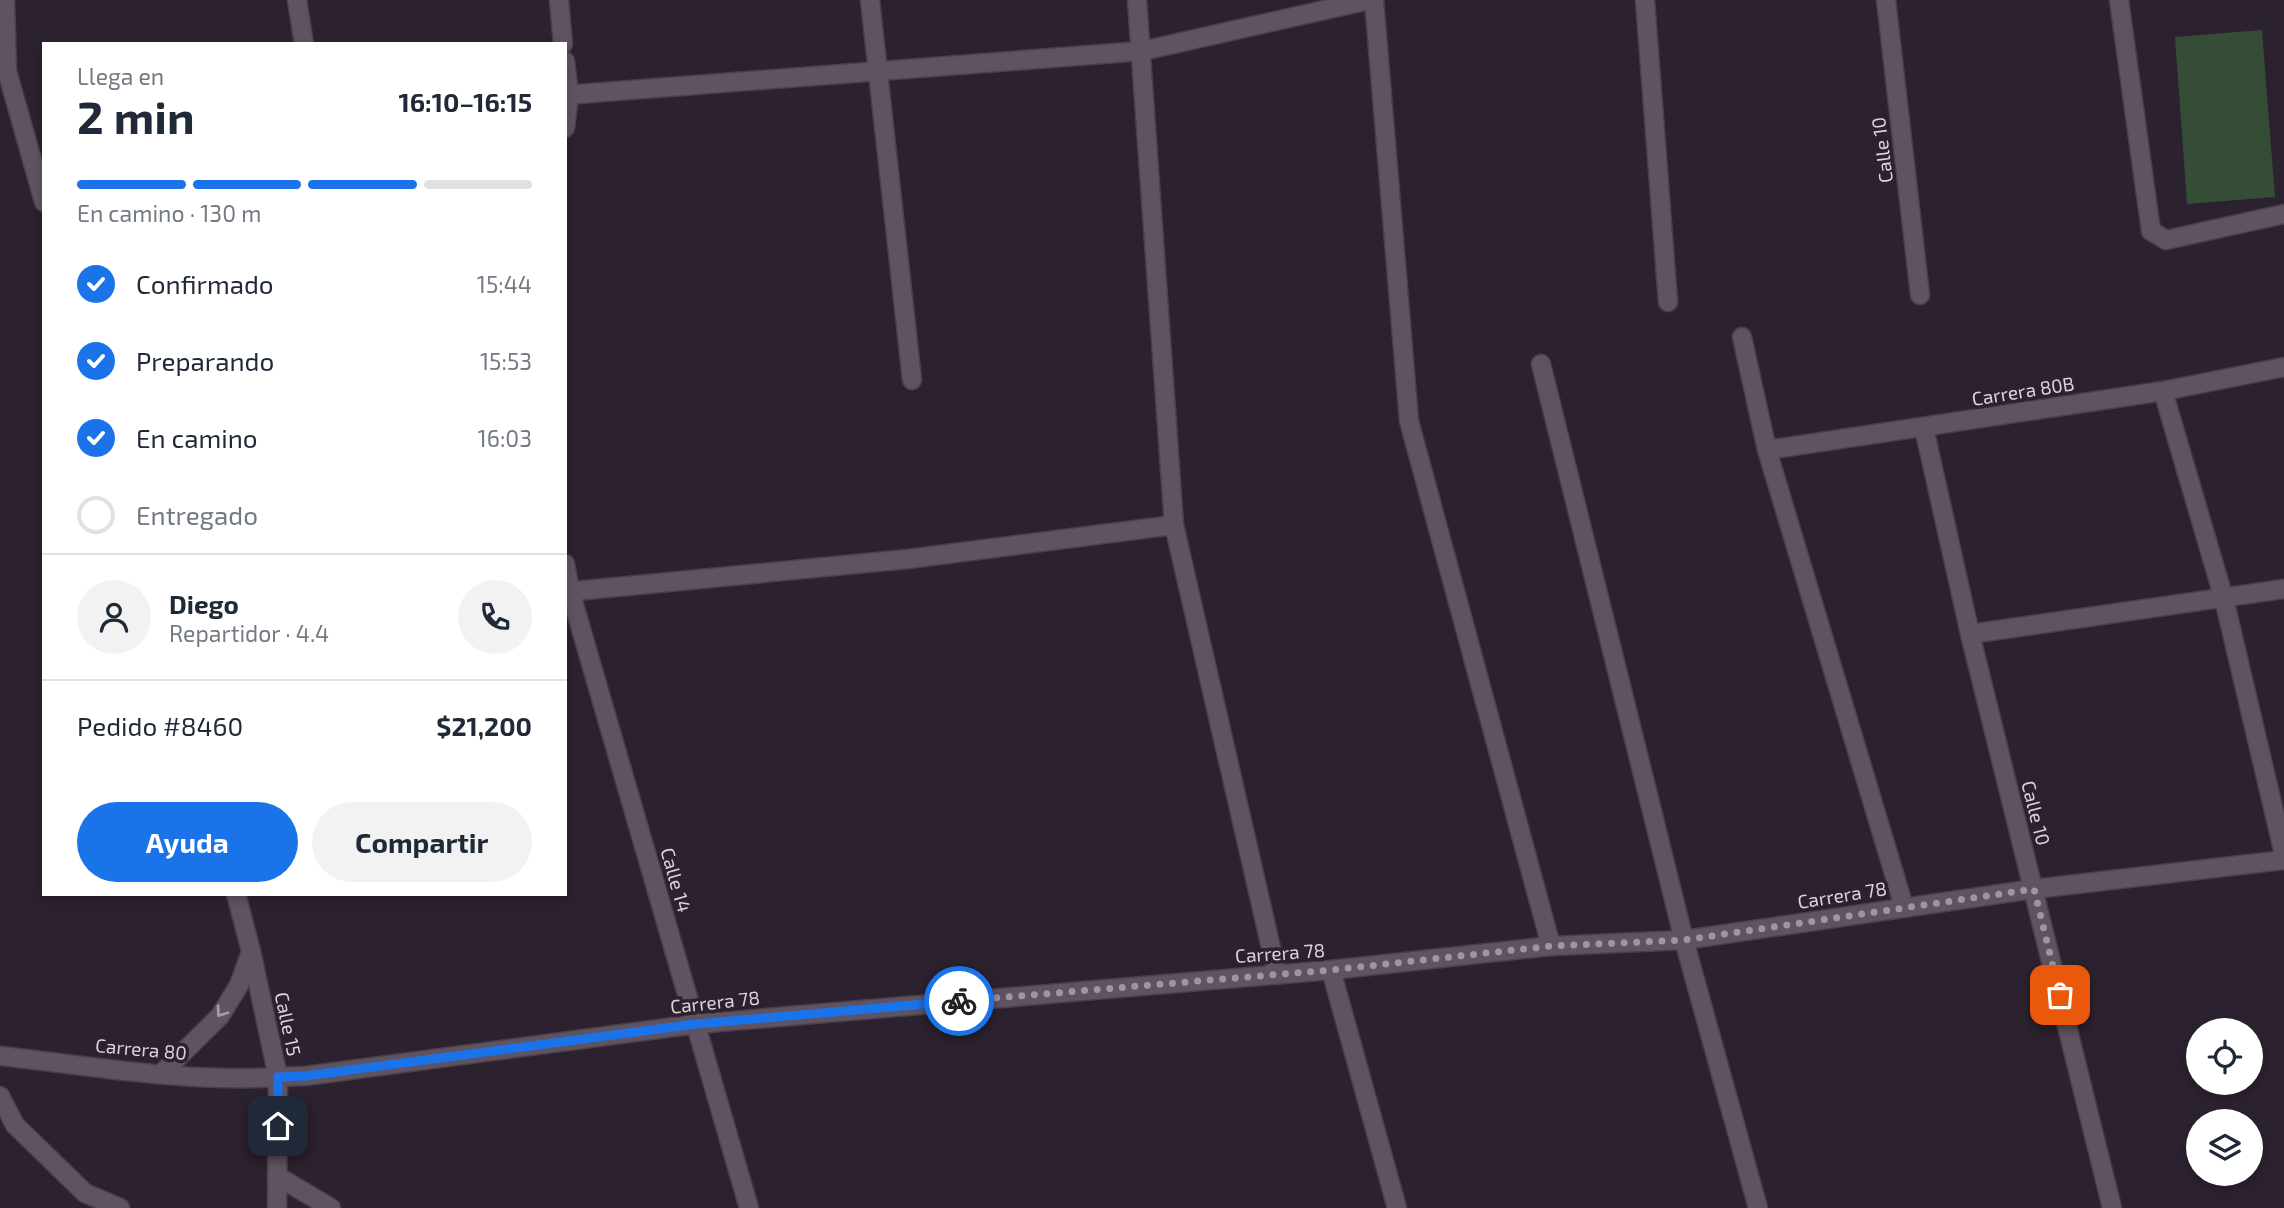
<!DOCTYPE html>
<html lang="es">
<meta charset="utf-8">
<style>
body{margin:0;font-family:"Exo 2",sans-serif;background:#f2f2f3;color:#1f2937;height:100vh;display:flex;flex-direction:column;font-size:26px;white-space:nowrap}
*{box-sizing:border-box;margin:0}
p{font-size:23px;color:#747a83}
.icon{flex:none;width:38px;height:38px;fill:none;stroke:currentColor;stroke-width:2;stroke-linecap:round;stroke-linejoin:round}
.map{position:relative;flex:1;overflow:hidden}
.panel{position:absolute;left:42px;top:42px;width:525px;height:854px;display:flex;flex-direction:column;background:#fff;border-radius:0px;box-shadow:0 4px 10px #0003}
.panel>*{flex:none}
.fabs{position:absolute;left:2186px;top:1018px;display:grid;gap:14px}
.fabs a{display:grid;place-items:center;width:77px;height:77px;border-radius:50%;background:#fff;box-shadow:0 4px 10px #0003;font-size:35px}
.pin{position:absolute;display:grid;place-items:center;width:60px;height:60px;color:#fff;margin:-30px;border-radius:14px;box-shadow:0 4px 10px #0006}
.courier{position:absolute;display:grid;place-items:center;width:70px;height:70px;margin:-35px;border:5px solid #1a73e8;border-radius:50%;background:#fff;color:#222;box-shadow:0 2px 9px #0007}
.summary em{font-style:normal;font-weight:700}
.summary div{display:flex;flex-direction:column-reverse}
.summary{display:flex;align-items:center;justify-content:space-between;height:119px;padding:0 35px}
h1{font-size:46px;font-weight:700;line-height:52px}
.bar{display:grid;grid-template-columns:repeat(4,1fr);gap:10px 7px;align-content:center;height:84px;padding:0 35px}
.bar i{height:9px;border-radius:5px;background:#e0e1e3}
.bar .current{background:#1a73e8}
.bar p{grid-column:span 4}
.line{display:flex;align-items:center;gap:18px;padding:0 35px;border-top:2px solid #e0e1e3}
.line div{flex:1}
.round{display:grid;place-items:center;flex:none;width:74px;height:74px;border-radius:37px;background:#f2f2f3}
ol{padding:0 35px;list-style:none}
li{display:flex;align-items:center;gap:21px;height:77px}
li p{margin-inline-start:auto}
li .icon{padding:7px;border-radius:50%;background:#1a73e8;color:#fff;stroke-width:4}
li:last-child{color:#747a83}
li i{width:38px;height:38px;border:4px solid #e0e1e3;border-radius:50%}
.action{display:flex;gap:14px;margin-top:auto;padding:14px 35px}
.action a{flex:1;height:80px;border-radius:42px;background:#1a73e8;color:#fff;font-size:28px;font-weight:700;line-height:80px;text-align:center}
.action a+a{background:#f2f2f3;color:#1f2937}
.map>svg:first-child{display:block}
.green{fill:#354c36}
.lines{fill:none;stroke-linecap:round;stroke-linejoin:round}
.service-casing{stroke:#483f4a;stroke-width:21}
.minor-casing{stroke:#483f4a;stroke-width:21}
.tertiary-casing{stroke:#483f4a;stroke-width:21}
.service{stroke:#5f5361;stroke-width:18}
.minor{stroke:#5f5361;stroke-width:18}
.tertiary{stroke:#5f5361;stroke-width:18}
.oneway{stroke:#a39aa5}
.done{stroke:#9e95a0;stroke-width:7;stroke-dasharray:0 12.6}
.route{stroke:#1a73e8;stroke-width:9}
.labels{text-anchor:middle;stroke-width:7;stroke-linejoin:round;paint-order:stroke}
.street-label{font-size:19px;fill:#dbd4dd;stroke:#2c212e}
</style>
<div class="map">
<svg width="2284" height="1208" viewBox="0 0 2284 1208">
<rect width="100%" height="100%" fill="#2c212e"/>
<!-- green -->
<polygon class="green" points="2262,30 2275,197 2187,204 2175,37"/>
<g class="lines">
<defs>
<polyline id="service" points="277,1176 331,1208"/>
<g id="minor">
<polyline points="297,0 304,44"/>
<polyline points="559,0 563,44"/>
<polyline points="870,0 912,380"/>
<polyline points="1137,0 1174,525 1277,974"/>
<polyline points="1374,0 1409,421 1551,946"/>
<polyline points="1645,0 1668,302"/>
<polyline points="1886,0 1920,295"/>
<polyline points="2119,0 2151,231 2166,240 2284,214"/>
<polyline points="565,61 569,95 565,128"/>
<polyline points="565,95 1142,51 1369,0"/>
<polyline points="1742,337 1767,450 1904,907"/>
<polyline points="1541,364 1684,940 1758,1208"/>
<polyline points="2163,391 2224,599 2284,854"/>
<polyline points="1924,428 1970,634 2112,1208"/>
<polyline points="1767,450 2163,391 2284,367"/>
<polyline points="565,564 570,591 749,1208"/>
<polyline points="565,592 908,559 1174,525"/>
<polyline points="1970,634 2284,589"/>
<polyline points="1331,970 1397,1208"/>
<polyline points="278,1077 305,1076 696,1024 1331,970 1551,946 1684,940 2034,889 2284,860"/>
</g>
<g id="tertiary">
<polyline points="5,0 7,71"/>
<polyline points="0,58 7,71 44,202"/>
<polyline points="236,894 251,951 278,1077 277,1208"/>
<path d="M0,1056C92,1066 186,1083 278,1077"/>
<polyline points="161,1074 220,1016 239,985 251,952"/>
<polyline points="0,1096 15,1125 85,1193 120,1208"/>
</g>
</defs>
<!-- service casing -->
<use href="#service" class="service-casing"/>
<!-- minor casing -->
<use href="#minor" class="minor-casing"/>
<!-- tertiary casing -->
<use href="#tertiary" class="tertiary-casing"/>
<!-- service -->
<use href="#service" class="service"/>
<!-- minor -->
<use href="#minor" class="minor"/>
<!-- tertiary -->
<use href="#tertiary" class="tertiary"/>
</g>
<!-- one-way arrows -->
<defs><path id="oneway-chevron" d="M-2-3.5L2.5 0L-2 3.5" fill="none" stroke-width="1.6" stroke-linecap="round" stroke-linejoin="round" transform="scale(1.75)"/></defs>
<use class="oneway" href="#oneway-chevron" transform="translate(221 1012) rotate(126)"/>
<g class="lines">
<!-- done -->
<polyline class="done" points="959,1001 1331,970 1551,946 1684,940 2034,889 2060,995"/>
<!-- route -->
<polyline class="route" points="278,1126 278,1077 305,1076 696,1024 959,1001"/>
</g>
<g class="labels">
<!-- street labels -->
<g class="street-label">
<text transform="translate(1882 150) rotate(-97)" y="7">Calle 10</text>
<text transform="translate(2023 391) rotate(-9)" y="7">Carrera 80B</text>
<text transform="translate(2036 813) rotate(76)" y="7">Calle 10</text>
<text transform="translate(676 880) rotate(74)" y="7">Calle 14</text>
<text transform="translate(1842 895) rotate(-9)" y="7">Carrera 78</text>
<text transform="translate(1280 953) rotate(-4)" y="7">Carrera 78</text>
<text transform="translate(715 1002) rotate(-6)" y="7">Carrera 78</text>
<text transform="translate(288 1024) rotate(78)" y="7">Calle 15</text>
<text transform="translate(141 1049) rotate(5)" y="7">Carrera 80</text>
</g>
</g>
</svg>
<div class="fabs">
<a><svg class="icon" aria-label="locate" viewBox="0 0 24 24"><circle cx="12" cy="12" r="6"/><path d="M12 2v4M12 18v4M2 12h4M18 12h4"/></svg></a>
<a><svg class="icon" aria-label="layers" viewBox="0 0 24 24"><path d="M12 4l9 5-9 5-9-5zM3 14l9 5 9-5"/></svg></a>
</div>
<div class="pin" style="left:2060px;top:995px;background:#ea580c"><svg class="icon" aria-label="bag" viewBox="0 0 24 24"><path d="M5 8h14l-1 12H6zM9 8a3 3 0 0 1 6 0"/></svg></div>
<div class="pin" style="left:278px;top:1126px;background:#1f2937"><svg class="icon" aria-label="home" viewBox="0 0 24 24"><path d="M3 11l9-7 9 7M6 9v11h12V9"/></svg></div>
<div class="courier" style="left:959px;top:1001px"><svg class="icon" aria-label="bike" viewBox="0 0 24 24"><circle cx="6" cy="16" r="4"/><circle cx="18" cy="16" r="4"/><path d="M6 16l4-8h5l3 8M10 8l3 8H6M13 5h3"/></svg></div>
<section class="panel">
<div class="summary"><div><h1>2 min</h1><p>Llega en</p></div><em>16:10–16:15</em></div>
<div class="bar"><i class="current"></i><i class="current"></i><i class="current"></i><i></i><p>En camino · 130 m</p></div>
<ol>
<li><svg class="icon" aria-label="check" viewBox="0 0 24 24"><path d="M5 12l5 5 9-10"/></svg>Confirmado<p>15:44</p></li>
<li><svg class="icon" aria-label="check" viewBox="0 0 24 24"><path d="M5 12l5 5 9-10"/></svg>Preparando<p>15:53</p></li>
<li><svg class="icon" aria-label="check" viewBox="0 0 24 24"><path d="M5 12l5 5 9-10"/></svg>En camino<p>16:03</p></li>
<li><i></i>Entregado</li>
</ol>
<div class="line" style="height:126px"><a class="round"><svg class="icon" aria-label="person" viewBox="0 0 24 24"><circle cx="12" cy="8" r="4"/><path d="M4 21q1-7 8-7t8 7"/></svg></a><div><b>Diego</b><p>Repartidor · 4.4</p></div><a class="round"><svg class="icon" aria-label="phone" viewBox="0 0 24 24"><path d="M5 4h4l2 5-3 2q2 4 5 5l2-3 5 2v4C11 20 4 13 5 4z"/></svg></a></div>
<div class="line" style="height:91px"><div>Pedido #8460</div><b>$21,200</b></div>
<div class="action"><a>Ayuda</a><a>Compartir</a></div>
</section>
</div>
